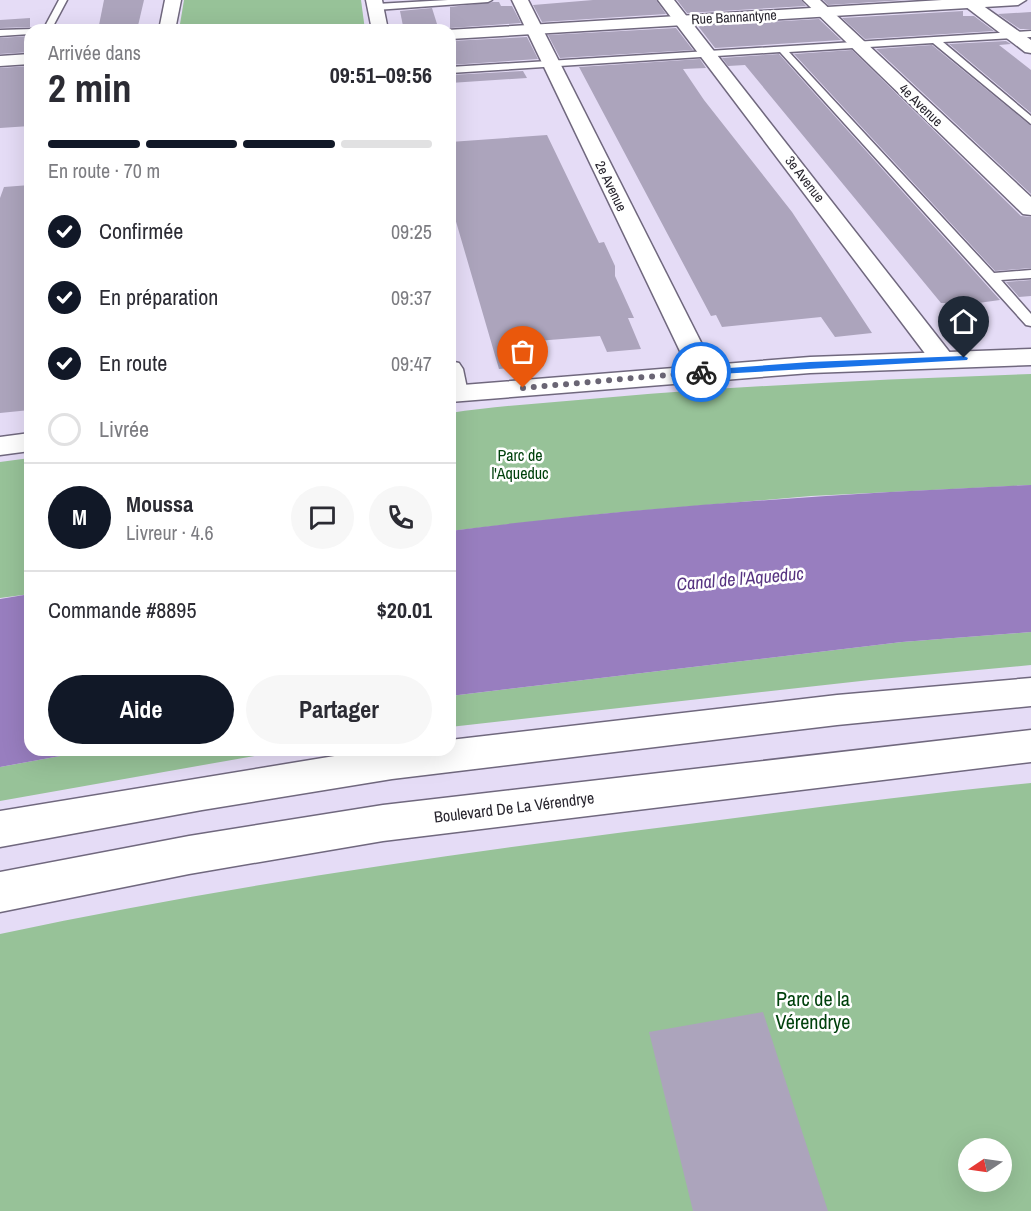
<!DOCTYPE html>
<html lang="fr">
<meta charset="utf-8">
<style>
body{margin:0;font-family:"Archivo Narrow",sans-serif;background:#f7f7f7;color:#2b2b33;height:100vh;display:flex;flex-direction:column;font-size:22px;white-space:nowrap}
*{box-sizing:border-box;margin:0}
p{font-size:20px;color:#7c7c81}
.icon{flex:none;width:33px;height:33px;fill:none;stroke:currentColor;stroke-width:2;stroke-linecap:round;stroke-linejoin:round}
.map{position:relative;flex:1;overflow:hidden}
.details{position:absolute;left:24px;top:24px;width:432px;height:732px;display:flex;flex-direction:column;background:#fff;border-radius:18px;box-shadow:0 6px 24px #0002}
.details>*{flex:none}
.needle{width:39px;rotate:257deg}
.tools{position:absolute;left:958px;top:1138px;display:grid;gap:12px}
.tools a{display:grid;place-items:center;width:54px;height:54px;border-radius:50%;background:#fff;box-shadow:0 6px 24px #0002;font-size:30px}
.pin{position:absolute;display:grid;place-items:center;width:51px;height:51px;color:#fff;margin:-62px -26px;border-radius:50% 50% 50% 0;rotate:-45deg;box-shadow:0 0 6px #0007}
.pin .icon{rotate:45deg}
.courier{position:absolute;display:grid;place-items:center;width:60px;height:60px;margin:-30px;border:4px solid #1a73e8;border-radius:50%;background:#fff;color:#222;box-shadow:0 2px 8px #0007}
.summary em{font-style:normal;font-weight:700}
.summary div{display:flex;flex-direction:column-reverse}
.summary{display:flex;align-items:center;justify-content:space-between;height:102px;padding:0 24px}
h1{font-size:39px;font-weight:700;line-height:45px}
.bar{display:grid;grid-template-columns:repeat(4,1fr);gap:9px 6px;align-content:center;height:72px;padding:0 24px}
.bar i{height:8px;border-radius:4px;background:#e1e1e2}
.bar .selected{background:#111827}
.bar p{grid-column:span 4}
.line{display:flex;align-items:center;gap:15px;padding:0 24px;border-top:2px solid #e1e1e2}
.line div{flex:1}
.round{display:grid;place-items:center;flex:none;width:63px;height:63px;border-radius:32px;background:#f7f7f7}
ol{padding:0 24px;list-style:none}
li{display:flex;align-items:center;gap:18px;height:66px}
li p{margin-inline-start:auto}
li .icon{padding:6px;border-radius:50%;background:#111827;color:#fff;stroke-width:4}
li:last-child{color:#7c7c81}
li i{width:33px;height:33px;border:3px solid #e1e1e2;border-radius:50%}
.button{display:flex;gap:12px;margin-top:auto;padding:12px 24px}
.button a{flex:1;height:69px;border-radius:36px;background:#111827;color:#fff;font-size:24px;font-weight:700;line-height:69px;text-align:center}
.button a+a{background:#f7f7f7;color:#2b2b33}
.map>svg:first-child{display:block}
.green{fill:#97c298;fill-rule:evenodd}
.water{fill:#987ebf}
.building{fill:#aca4bc}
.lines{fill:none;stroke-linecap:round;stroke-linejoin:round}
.service-casing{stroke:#70687e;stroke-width:3}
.minor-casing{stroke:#70687e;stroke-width:3}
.tertiary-casing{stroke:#70687e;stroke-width:3}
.secondary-casing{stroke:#70687e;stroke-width:3}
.service{fill:#fff;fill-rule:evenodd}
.minor{fill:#fff;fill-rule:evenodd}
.tertiary{fill:#fff;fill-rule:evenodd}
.secondary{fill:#fff;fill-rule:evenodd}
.route{fill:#1a73e8}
.done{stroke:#6a6574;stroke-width:6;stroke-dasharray:0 10.8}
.labels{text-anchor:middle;stroke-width:5;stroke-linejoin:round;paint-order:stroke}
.far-street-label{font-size:14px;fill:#28252e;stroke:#fff}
.park-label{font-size:16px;fill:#00410c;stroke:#fff}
.street-label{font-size:16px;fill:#28252e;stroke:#fff}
.water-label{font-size:18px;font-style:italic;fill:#563381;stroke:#fff}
.near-park-label{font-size:20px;fill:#00410c;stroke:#fff}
</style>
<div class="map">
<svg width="1031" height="1211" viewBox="0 0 1031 1211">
<rect width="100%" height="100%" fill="#e5dcf6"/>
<!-- green -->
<g class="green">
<polygon points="184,0 361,0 365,30 179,30"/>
<path d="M1031,374V485L811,496L602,514L450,531V413C504,405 559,402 613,397C752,385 891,379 1031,374Z"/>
<polygon points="30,458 30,594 0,598 0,462"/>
<polygon points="1031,632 1031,665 870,680 450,727 450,696 902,642"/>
<polygon points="93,750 288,750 0,801 0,767"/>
<path d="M1031,783V1211H0V934C207,890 416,859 625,832C761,815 895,796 1031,783ZM969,1149H1002V1182H969Z"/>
</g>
<!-- water -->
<g class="water">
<path d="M1031,485V632L902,642L450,696V531C643,506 837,494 1031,485Z"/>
<polygon points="30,594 30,750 93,750 0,767 0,599"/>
</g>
<!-- building -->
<g class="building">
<polygon points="104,0 144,0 137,30 98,30"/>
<polygon points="593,0 656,0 666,14 542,22 533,5"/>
<polygon points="677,0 801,0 806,6 687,13"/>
<polygon points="823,0 905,0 828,5"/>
<polygon points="493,2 499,2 501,6 512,6 521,23 450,28 450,7"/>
<polygon points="432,8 437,24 403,26 400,11"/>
<polygon points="963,11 963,16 974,16 994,31 865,39 842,18"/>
<polygon points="1031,12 1031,29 1020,29 998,14"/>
<polygon points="30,18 30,27 0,28 0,20"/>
<polygon points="819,19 841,40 715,48 698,26"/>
<polygon points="676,28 693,50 560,58 548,35"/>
<polygon points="30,36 30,52 0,54 0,38"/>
<polygon points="527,37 538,59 450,65 450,41"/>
<polygon points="1006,41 1011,44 999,45 1031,70 1031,113 949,44"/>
<polygon points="932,45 1031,126 1031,194 876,49"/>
<polygon points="852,50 1021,216 1031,217 1031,268 995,271 794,54"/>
<polygon points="779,54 1000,300 949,307 946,303 941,303 745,65 728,66 722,58"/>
<polygon points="700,59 706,68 683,69 704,100 792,212 872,333 835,337 821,317 722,327 716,315 711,316 579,67"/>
<polygon points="30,66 30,126 0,128 0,68"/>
<polygon points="523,71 527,78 450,83 450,75"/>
<polygon points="547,135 599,243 604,242 615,266 615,276 634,318 628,318 641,349 607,352 600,336 524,342 532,366 499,369 450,201 450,142"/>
<polygon points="30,185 30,410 0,413 0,198 4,187"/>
<polygon points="1031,280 1031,296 1019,297 1006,282"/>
<polygon points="763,1012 828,1211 693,1211 649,1032"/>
</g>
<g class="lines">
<defs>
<g id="service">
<polygon points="59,0 67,0 51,30 43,30"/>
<polygon points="448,0 492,0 488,2 376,10 372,7 376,4"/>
<polygon points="33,29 30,30 30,34 0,36 0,30"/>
<polygon points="1031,31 1031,37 943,42 1031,116 1031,124 933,43 789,52 994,273 1031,270 1031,278 1001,280 1031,314 1031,326 1026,325 780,52 450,73 450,67"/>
</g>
<g id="minor">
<polygon points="165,0 181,0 175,30 159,30"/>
<polygon points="366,0 382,0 388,30 372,30"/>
<polygon points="512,0 528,0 716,372 712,378 703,380 694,378 690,372"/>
<polygon points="658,0 674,0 951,354 955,359 951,364 942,367 933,364"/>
<polygon points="803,0 820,0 1031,197 1031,215 1023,214"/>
<polygon points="957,0 975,0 1031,40 1031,53 1025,52"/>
<polygon points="450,361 459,363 463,369 468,393 464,399 450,400"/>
</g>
<g id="tertiary">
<polygon points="942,0 1026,0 1018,5 450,39 450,30 447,30"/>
<polygon points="30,54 30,64 0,66 0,56"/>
</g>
<g id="secondary">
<polygon points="1031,349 1031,365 810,373 450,402 450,386 810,357"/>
<polygon points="30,433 30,451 0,455 0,437"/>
<polygon points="1031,678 1031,706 837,725 392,779 202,810 0,847 0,811 371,750 450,750 450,740 837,695"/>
<polygon points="1031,730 1031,762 383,841 189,874 0,912 0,872 189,836 383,805"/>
</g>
</defs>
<!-- service casing -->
<use href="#service" class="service-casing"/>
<!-- minor casing -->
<use href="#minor" class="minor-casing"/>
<!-- tertiary casing -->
<use href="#tertiary" class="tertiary-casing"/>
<!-- secondary casing -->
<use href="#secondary" class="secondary-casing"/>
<!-- service -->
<use href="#service" class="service"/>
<!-- minor -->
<use href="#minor" class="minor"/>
<!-- tertiary -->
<use href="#tertiary" class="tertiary"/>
<!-- secondary -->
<use href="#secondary" class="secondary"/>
</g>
<!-- route -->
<polygon class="route" points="964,356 968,358 967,360 701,375 697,372 701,370 810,362"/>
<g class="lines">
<!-- done -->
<polyline class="done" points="523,388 701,372"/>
</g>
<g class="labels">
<!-- far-street labels -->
<g class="far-street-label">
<text transform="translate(734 17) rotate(-3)" y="5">Rue Bannantyne</text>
<text transform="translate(921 105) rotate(44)" y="5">4e Avenue</text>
<text transform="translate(805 179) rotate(52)" y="5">3e Avenue</text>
<text transform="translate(611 186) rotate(64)" y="5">2e Avenue</text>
</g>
<!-- park labels -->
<g class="park-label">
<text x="520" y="461">Parc de<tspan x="520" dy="18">l'Aqueduc</tspan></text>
</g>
<!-- street labels -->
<g class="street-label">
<text transform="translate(514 807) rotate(-7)" y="6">Boulevard De La Vérendrye</text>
</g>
<!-- water labels -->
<g class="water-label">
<text transform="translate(740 579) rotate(-5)" y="6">Canal de l'Aqueduc</text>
</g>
<!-- near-park labels -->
<g class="near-park-label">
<text x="813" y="1006">Parc de la<tspan x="813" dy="23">Vérendrye</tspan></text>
</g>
</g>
</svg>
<div class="tools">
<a><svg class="needle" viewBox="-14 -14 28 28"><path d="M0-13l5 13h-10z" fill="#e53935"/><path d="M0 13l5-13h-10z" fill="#7c7c81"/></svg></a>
</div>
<div class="pin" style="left:523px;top:388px;background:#ea580c"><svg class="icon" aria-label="bag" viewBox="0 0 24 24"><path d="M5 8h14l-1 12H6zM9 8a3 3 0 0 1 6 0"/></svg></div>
<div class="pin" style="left:964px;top:358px;background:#1f2937"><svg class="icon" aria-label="home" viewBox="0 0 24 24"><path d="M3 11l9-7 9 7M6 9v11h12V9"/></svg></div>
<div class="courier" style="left:701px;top:372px"><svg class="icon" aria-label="bike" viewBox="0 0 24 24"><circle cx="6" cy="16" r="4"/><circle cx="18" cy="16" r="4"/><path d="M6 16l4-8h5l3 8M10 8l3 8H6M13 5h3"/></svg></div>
<section class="details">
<div class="summary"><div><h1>2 min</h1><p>Arrivée dans</p></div><em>09:51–09:56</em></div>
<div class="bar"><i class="selected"></i><i class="selected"></i><i class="selected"></i><i></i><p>En route · 70 m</p></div>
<ol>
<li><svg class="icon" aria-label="check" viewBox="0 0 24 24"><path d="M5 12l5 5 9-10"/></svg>Confirmée<p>09:25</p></li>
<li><svg class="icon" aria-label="check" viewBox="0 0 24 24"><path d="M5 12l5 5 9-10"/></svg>En préparation<p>09:37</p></li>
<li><svg class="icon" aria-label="check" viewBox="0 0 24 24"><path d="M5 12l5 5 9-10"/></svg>En route<p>09:47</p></li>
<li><i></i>Livrée</li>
</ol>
<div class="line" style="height:108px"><b class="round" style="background:#111827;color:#fff">M</b><div><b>Moussa</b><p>Livreur · 4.6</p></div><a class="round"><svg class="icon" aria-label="chat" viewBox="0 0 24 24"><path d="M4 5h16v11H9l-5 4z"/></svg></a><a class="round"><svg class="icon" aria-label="phone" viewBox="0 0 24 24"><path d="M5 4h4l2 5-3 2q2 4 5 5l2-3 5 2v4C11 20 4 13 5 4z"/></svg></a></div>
<div class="line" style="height:78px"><div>Commande #8895</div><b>$20.01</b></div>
<div class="button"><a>Aide</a><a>Partager</a></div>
</section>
</div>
